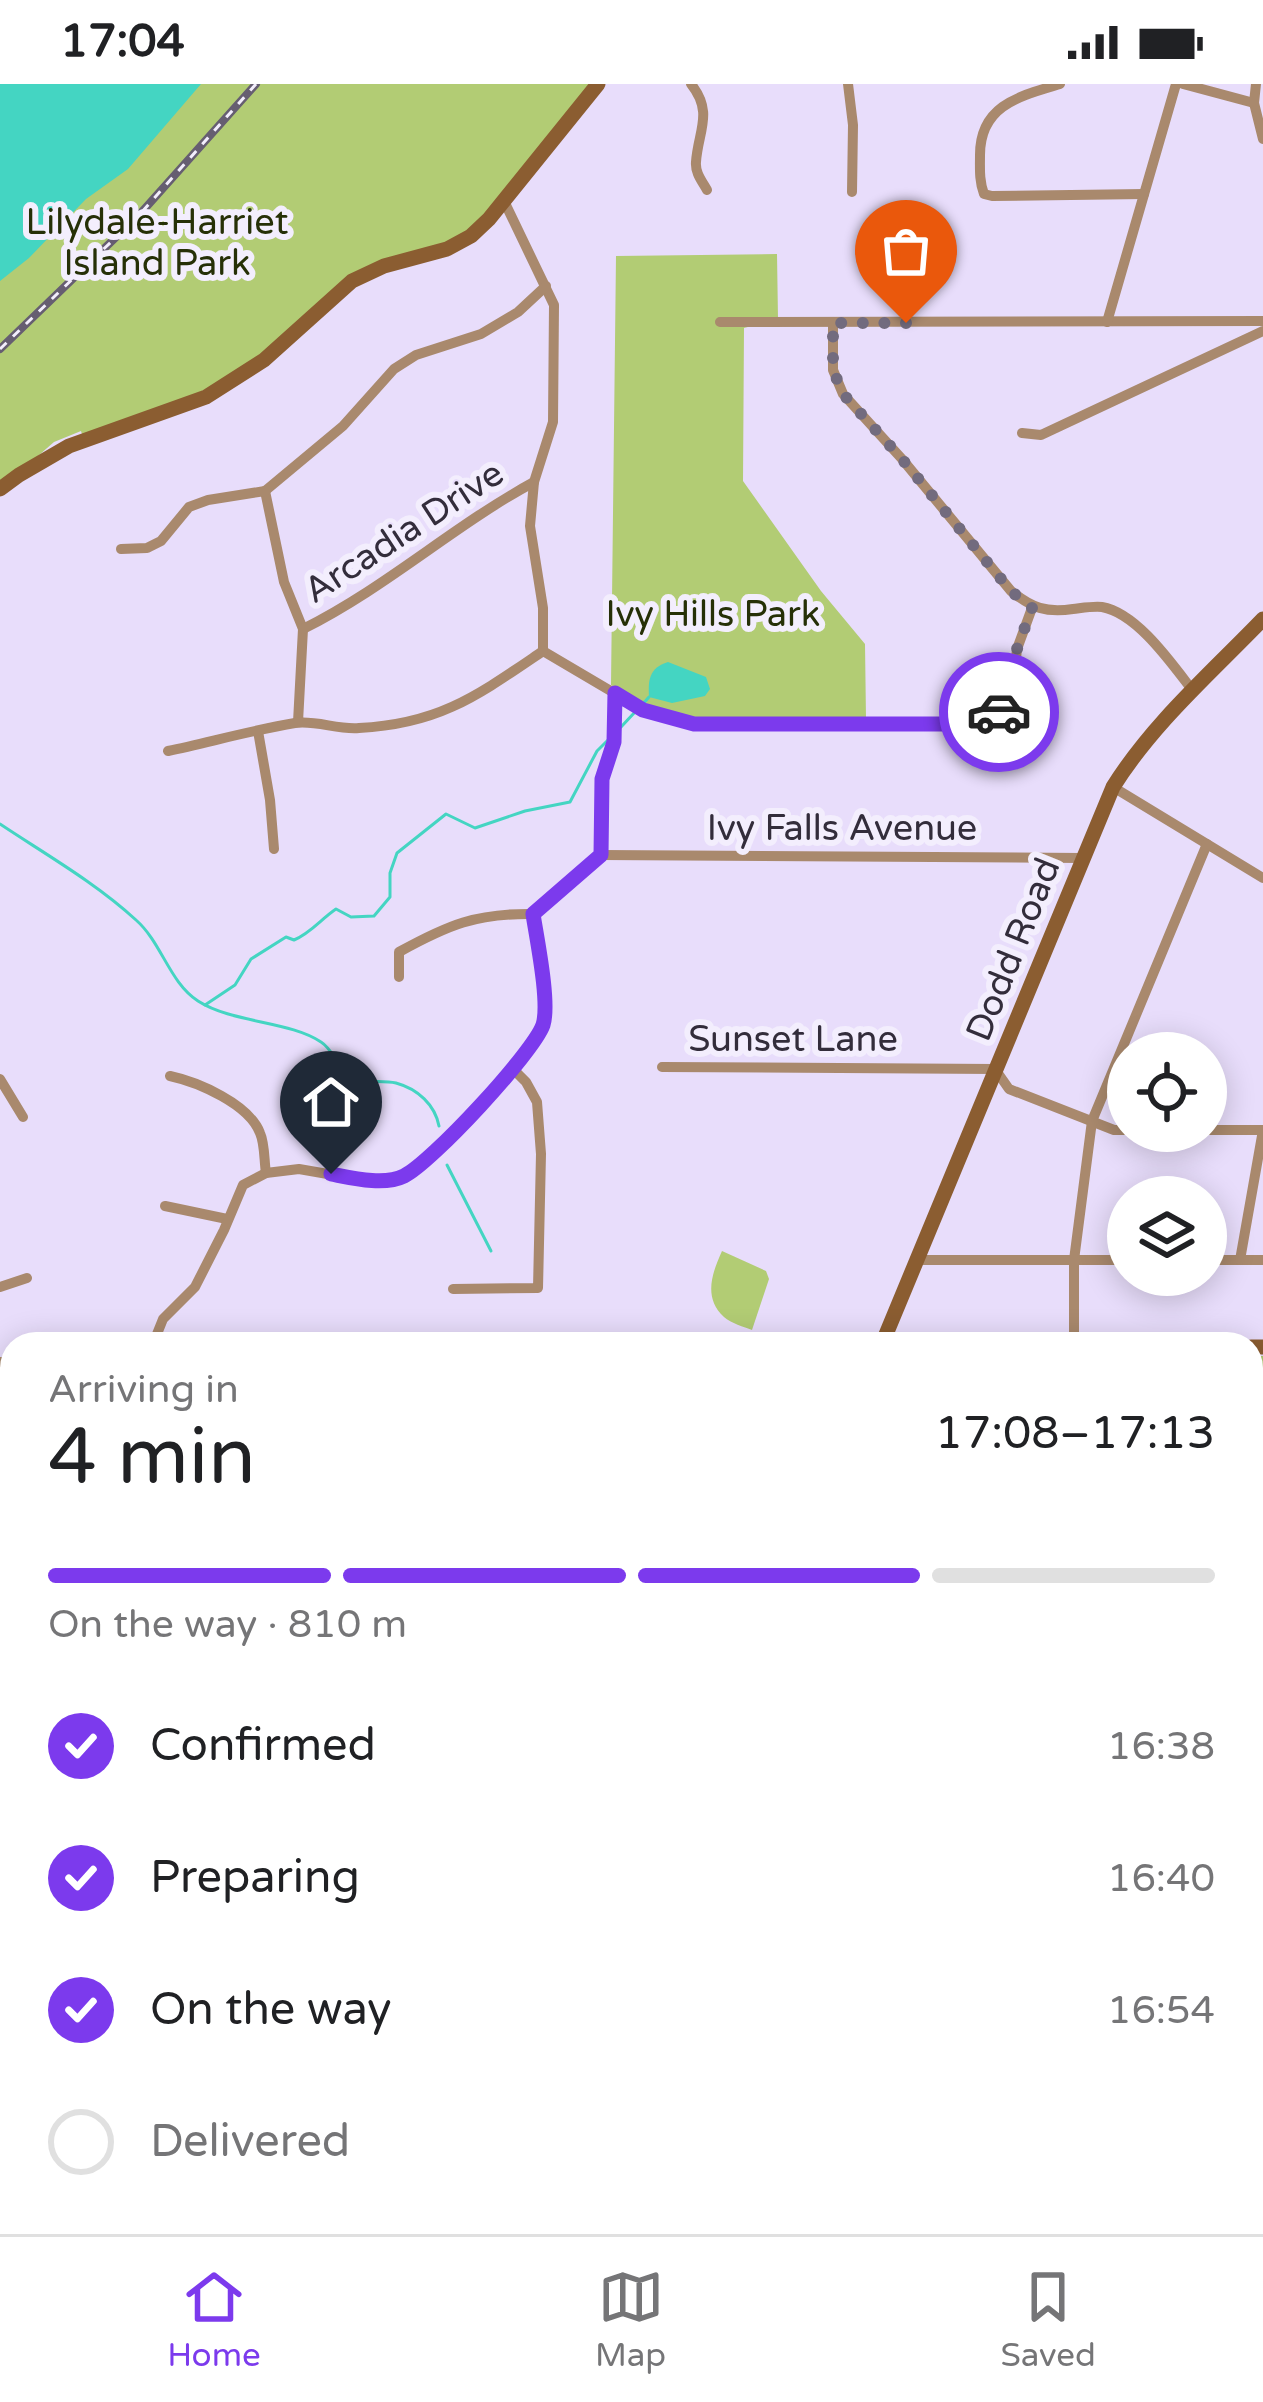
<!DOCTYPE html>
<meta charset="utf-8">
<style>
body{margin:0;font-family:"Varela Round",sans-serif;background:#f6f6f6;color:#202124;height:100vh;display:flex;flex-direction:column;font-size:45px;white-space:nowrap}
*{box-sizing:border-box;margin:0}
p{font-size:39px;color:#757577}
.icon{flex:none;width:66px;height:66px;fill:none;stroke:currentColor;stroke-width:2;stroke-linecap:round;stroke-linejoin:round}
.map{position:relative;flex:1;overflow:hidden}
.details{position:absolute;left:0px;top:1248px;width:1263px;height:903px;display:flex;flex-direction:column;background:#fff;border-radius:36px 36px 0 0;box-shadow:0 6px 30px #0003}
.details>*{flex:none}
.tools{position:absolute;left:1107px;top:948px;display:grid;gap:24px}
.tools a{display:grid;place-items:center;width:120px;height:120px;border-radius:50%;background:#fff;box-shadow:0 6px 30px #0003;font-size:60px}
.pin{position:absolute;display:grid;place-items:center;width:102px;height:102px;color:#fff;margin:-123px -51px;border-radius:50% 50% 50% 0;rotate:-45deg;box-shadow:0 0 12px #0007}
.pin .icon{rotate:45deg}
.courier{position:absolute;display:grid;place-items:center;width:120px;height:120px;margin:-60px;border:9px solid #7c3aed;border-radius:50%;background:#fff;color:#222;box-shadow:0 3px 15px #0007}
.overview em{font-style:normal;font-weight:600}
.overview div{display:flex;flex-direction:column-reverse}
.overview{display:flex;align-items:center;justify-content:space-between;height:204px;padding:0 48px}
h1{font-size:78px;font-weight:600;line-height:90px}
.bar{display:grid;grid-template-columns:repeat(4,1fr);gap:18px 12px;align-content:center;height:144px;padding:0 48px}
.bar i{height:15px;border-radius:9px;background:#e0e0e0}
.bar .selected{background:#7c3aed}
.bar p{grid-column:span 4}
ol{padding:0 48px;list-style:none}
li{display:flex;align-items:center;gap:36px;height:132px}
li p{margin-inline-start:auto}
li .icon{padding:12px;border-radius:50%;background:#7c3aed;color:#fff;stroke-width:4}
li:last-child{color:#757577}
li i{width:66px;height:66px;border:6px solid #e0e0e0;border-radius:50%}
.status{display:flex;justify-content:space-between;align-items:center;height:84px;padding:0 60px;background:#fff;direction:ltr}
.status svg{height:33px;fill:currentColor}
.tab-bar{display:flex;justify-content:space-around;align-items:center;height:168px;border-top:3px solid #e0e0e0;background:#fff;font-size:33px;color:#757577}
.tab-bar a{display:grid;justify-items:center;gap:6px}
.tab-bar .selected{color:#7c3aed}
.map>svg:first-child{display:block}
.green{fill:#b2cc74}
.water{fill:#44d5c2}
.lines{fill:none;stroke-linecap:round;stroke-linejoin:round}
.stream{stroke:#44d5c2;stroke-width:3}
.street{stroke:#a9896d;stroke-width:10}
.secondary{stroke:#8b5d31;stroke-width:15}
.rail-casing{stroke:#665e71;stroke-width:8}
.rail{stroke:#f3eefd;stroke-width:3;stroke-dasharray:9;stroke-linecap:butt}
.done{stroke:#726b7e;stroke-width:12;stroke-dasharray:0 21.6}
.route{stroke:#7c3aed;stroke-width:15}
.labels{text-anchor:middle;stroke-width:12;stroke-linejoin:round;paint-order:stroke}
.park-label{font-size:36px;fill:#263007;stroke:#f3eefd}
.street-label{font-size:36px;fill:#332d3b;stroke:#f3eefd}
</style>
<div class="status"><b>17:04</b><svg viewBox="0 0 49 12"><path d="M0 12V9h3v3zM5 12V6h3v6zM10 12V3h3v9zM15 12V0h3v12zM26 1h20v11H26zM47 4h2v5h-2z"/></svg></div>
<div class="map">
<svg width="1263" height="2150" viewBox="0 0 1263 2150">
<rect width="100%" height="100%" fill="#e8ddfb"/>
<!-- green -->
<g class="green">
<polygon points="0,0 600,0 471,154 355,190 257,282 85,360 81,347 54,358 0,405"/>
<polygon points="777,170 778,235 744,244 743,397 821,507 865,560 866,635 683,635 650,626 611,601 616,172"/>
<path d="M722,1167L766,1187L769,1195L752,1246C744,1243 731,1239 724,1233C703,1214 712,1189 722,1167Z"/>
<polygon points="1251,1272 1263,1272 1263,2150 630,2150 637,2139 1251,2139"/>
<polygon points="12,1968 12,2139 495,2139 490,2150 0,2150 0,1974"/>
</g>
<!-- water -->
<g class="water">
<polygon points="0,0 201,0 128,85 86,115 29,174 0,197"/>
<path d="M668,578L706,593L710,605L705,612L672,619L649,613C648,596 649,584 668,578Z"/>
</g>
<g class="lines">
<!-- stream -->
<g class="stream">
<polyline points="642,621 649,613"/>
<polyline points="621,643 635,628"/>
<path d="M0,740C45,770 96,799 136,836C162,859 169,898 198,917C232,939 290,937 321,958C334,966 338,985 350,992C364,1001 381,995 396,999C418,1005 435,1021 439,1042"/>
<path d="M205,921L235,901L251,875L286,853L294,856C311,849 321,835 336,825L351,833L374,832L390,813V789L397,769L446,730L475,744L525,727L570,718L597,667L610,654"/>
<polyline points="447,1081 491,1167"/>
<polyline points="571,1254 576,1260"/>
<polyline points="1251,1455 1263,1452"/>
</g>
<!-- street -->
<g class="street">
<path d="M691,0C714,29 698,47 696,78C695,89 702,97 707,106"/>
<polyline points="848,0 853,41 852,108"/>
<path d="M1060,0C1020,12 980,21 980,71C980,84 979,97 984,110L992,112L1144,110"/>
<polyline points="1183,0 1254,19"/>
<polyline points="1256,0 1254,19 1263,55"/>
<polyline points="504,117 554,221 553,338 534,398 530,442 543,524 543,567"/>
<polyline points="720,238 1263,237"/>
<polyline points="1107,238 1176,0"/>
<path d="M833,239V286L843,310L902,375L1011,507C1032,524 1046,529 1073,525C1082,524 1093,522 1102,523C1137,529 1172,580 1193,607"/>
<polyline points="1022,349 1041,351 1263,247"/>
<polyline points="265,407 284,498 303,545 298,638 301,638"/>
<polyline points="121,465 147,464 161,457 189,423 208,416 265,407 343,342 394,285 416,271 481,250 518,228 546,202"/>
<path d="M303,545C387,503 453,442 534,398"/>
<polyline points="543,567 643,626 694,640 972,640 1000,627 1013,603 1017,565 1032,524"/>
<polyline points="258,647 270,716 274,765"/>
<path d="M168,667C210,658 253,646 295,639C316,636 338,646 359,644C440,640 478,611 543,567"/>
<polyline points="1113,703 1263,794"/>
<polyline points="601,771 1082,774"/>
<polyline points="534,830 601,771 602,695 614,658 615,609"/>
<path d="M399,893V868C448,841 476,829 534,830"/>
<polyline points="662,983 995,985 1009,1005 1114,1046 1128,1046"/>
<path d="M170,992C198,998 249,1020 260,1049C265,1060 264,1077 266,1089"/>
<polyline points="0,995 23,1033"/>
<polyline points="1206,1046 1263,1046"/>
<polyline points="165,1122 227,1135"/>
<polyline points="916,1176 1128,1176"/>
<polyline points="1206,1176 1263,1176"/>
<polyline points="1240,1176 1263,1046"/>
<polyline points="0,1203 27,1194"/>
<polyline points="453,1205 538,1204 541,1070 537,1018 526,998 513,985"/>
<polyline points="153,1260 163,1235 195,1203 224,1146 243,1101 266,1089 299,1085 362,1096 401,1094 430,1073 513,985 543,941 544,911 534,830"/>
<polyline points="1074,1260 1074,1176 1092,1037 1207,760"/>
<polyline points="0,1278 12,1278"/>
<polyline points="0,1395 12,1476"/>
<polyline points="0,1686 12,1686"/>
</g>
<!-- secondary -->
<g class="secondary">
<polyline points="0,405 19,391 69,362 206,313 264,276 352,197 384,182 447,165 471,152 489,135 598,0"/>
<path d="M882,1260L1113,703C1153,639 1211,589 1263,535"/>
<polyline points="1251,1263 1263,1263"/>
<polyline points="622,2150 630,2139"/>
</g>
<defs>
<polyline id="rail" points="0,265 140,130 256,0"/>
</defs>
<!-- rail casing -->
<use href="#rail" class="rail-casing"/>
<!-- rail -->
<use href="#rail" class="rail"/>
</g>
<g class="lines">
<!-- done -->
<polyline class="done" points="906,239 833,239 833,286 843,310 902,375 1011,507 1032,524 1017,565 1013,603 999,628"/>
<!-- route -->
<path class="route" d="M331,1090C352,1094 384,1102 404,1092C431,1079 533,969 543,941C550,919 537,856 533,830L601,771L602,695L614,658L615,609L643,626L694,640H972L999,628"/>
</g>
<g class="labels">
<!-- park labels -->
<g class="park-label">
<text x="157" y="150">Lilydale-Harriet<tspan x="157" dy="41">Island Park</tspan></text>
<text x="713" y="542">Ivy Hills Park</text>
</g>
<!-- street labels -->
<g class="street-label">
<text transform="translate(403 447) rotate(-33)" y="13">Arcadia Drive</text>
<text x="842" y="756">Ivy Falls Avenue</text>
<text transform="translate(1012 865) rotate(-68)" y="13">Dodd Road</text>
<text x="793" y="967">Sunset Lane</text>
</g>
</g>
</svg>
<div class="tools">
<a><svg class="icon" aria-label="locate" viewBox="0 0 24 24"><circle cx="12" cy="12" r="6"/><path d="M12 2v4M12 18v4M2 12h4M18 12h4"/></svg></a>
<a><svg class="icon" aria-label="layers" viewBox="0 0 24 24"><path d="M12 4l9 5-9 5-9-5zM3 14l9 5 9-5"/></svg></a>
</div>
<div class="pin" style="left:906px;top:239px;background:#ea580c"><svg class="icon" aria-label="bag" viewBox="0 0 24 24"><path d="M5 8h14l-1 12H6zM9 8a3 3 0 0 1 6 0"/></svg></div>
<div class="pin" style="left:331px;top:1090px;background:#1f2937"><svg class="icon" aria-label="home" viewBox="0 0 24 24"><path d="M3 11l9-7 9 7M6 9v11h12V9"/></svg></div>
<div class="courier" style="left:999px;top:628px"><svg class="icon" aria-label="car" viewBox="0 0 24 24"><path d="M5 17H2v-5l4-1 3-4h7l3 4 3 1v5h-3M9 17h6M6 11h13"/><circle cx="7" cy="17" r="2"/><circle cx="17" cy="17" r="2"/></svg></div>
<section class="details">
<div class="overview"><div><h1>4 min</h1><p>Arriving in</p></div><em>17:08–17:13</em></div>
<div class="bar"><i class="selected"></i><i class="selected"></i><i class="selected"></i><i></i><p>On the way · 810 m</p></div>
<ol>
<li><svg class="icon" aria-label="check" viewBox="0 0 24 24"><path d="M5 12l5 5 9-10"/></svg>Confirmed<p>16:38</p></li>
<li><svg class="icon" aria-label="check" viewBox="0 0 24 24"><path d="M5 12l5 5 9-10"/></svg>Preparing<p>16:40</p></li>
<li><svg class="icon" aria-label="check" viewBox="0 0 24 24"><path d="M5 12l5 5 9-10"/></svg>On the way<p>16:54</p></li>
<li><i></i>Delivered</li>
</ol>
</section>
</div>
<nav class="tab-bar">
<a class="selected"><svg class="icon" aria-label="home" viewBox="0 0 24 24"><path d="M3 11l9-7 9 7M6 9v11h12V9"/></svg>Home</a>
<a><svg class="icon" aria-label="map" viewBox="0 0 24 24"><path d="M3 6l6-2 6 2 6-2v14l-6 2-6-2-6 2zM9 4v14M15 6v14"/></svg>Map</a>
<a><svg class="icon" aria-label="saved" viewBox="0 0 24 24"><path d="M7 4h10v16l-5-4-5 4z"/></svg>Saved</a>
</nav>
